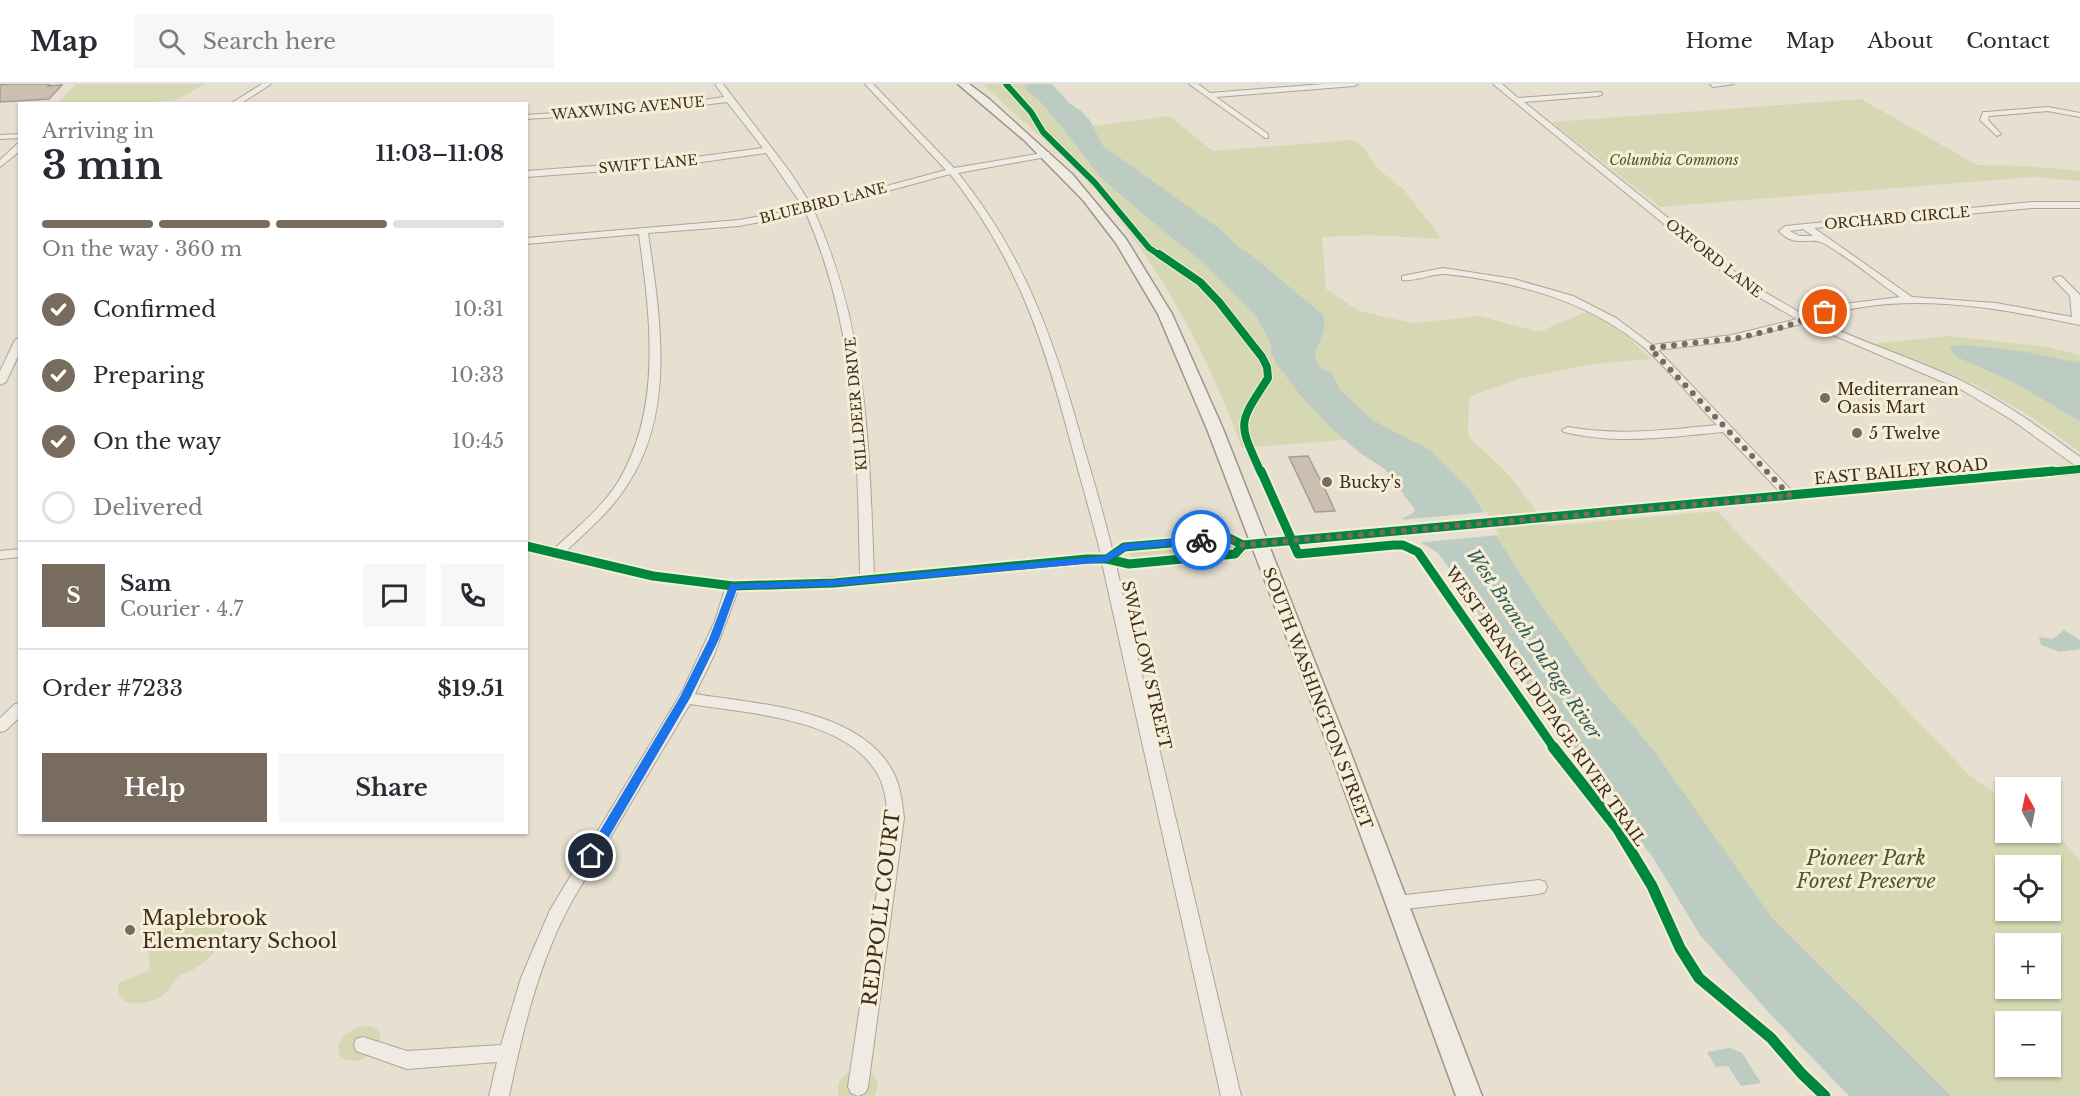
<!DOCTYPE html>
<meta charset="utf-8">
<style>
body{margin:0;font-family:"Libre Baskerville",serif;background:#f7f7f7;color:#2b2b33;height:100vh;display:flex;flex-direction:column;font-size:22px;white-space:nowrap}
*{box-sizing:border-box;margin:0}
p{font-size:20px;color:#7c7c81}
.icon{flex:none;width:33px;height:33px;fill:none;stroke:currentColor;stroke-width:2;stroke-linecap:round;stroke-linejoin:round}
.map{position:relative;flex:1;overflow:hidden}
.details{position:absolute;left:18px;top:18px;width:510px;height:732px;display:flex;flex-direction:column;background:#fff;border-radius:0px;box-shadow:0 2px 4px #0004}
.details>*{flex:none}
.needle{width:39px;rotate:351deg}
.controls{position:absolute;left:1995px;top:693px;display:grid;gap:12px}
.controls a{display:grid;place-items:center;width:66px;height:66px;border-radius:0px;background:#fff;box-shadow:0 2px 4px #0004;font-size:30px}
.pin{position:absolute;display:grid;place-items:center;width:51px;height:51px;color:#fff;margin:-26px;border:3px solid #fff;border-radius:50%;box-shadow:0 2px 6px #0007}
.courier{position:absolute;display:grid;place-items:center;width:60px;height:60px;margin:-30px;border:4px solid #1a73e8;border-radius:50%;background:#fff;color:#222;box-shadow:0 2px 8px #0007}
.head em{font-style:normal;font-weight:800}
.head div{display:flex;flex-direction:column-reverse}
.head{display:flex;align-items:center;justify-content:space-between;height:102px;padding:0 24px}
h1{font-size:39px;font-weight:800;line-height:45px}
.bar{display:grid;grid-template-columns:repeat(4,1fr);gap:9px 6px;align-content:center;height:72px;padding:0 24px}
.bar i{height:8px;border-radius:4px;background:#e1e1e2}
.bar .on{background:#786c5e}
.bar p{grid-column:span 4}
.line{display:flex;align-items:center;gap:15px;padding:0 24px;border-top:2px solid #e1e1e2}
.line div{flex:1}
.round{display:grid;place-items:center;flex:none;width:63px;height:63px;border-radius:0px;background:#f7f7f7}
ol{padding:0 24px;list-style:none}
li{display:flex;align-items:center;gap:18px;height:66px}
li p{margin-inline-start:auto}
li .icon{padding:6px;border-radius:50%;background:#786c5e;color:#fff;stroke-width:4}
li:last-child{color:#7c7c81}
li i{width:33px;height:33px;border:3px solid #e1e1e2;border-radius:50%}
.primary-button{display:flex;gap:12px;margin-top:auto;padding:12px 24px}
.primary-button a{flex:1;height:69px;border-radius:0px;background:#786c5e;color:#fff;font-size:24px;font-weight:800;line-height:69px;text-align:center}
.primary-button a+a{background:#f7f7f7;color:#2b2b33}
header{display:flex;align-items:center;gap:36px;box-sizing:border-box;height:84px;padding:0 30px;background:#fff;border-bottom:2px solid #e1e1e2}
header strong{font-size:28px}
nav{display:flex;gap:33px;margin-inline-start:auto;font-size:21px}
.search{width:420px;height:54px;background:#f7f7f7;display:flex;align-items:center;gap:15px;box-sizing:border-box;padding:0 21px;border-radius:0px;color:#7c7c81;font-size:22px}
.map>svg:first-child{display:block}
.green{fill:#d6d7b3;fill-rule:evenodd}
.water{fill:#bcccc2}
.pier{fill:#e7e0d1}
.building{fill:#cbbfb2;stroke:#a89c90;stroke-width:1.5}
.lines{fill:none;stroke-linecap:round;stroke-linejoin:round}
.street-casing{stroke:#ada599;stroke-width:2}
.secondary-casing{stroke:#9c958a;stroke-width:3}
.street{fill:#efebe3;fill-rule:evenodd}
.secondary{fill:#efebe3;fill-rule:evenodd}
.cycleway-far3-casing{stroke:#f7eed8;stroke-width:8}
.cycleway-far2-casing{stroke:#f7eed8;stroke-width:10}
.cycleway-far1-casing{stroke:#f7eed8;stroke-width:13}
.cycleway-casing{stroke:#f7eed8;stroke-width:15}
.cycleway-far3{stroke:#00873e;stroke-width:6}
.cycleway-far2{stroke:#00873e;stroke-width:8}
.cycleway-far1{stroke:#00873e;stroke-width:9}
.cycleway{stroke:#00873e;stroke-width:11}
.route{fill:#1a73e8}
.done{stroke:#786c5e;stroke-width:6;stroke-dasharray:0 10.8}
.poi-dot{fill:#786c5e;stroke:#f7eed8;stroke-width:2}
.labels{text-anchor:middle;stroke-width:6;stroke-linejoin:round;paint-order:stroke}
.far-street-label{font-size:14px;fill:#3d2e20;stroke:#f7eed8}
.far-park-label{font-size:14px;font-style:italic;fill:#4d5a26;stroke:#f7eed8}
.poi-label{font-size:16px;fill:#3d2e20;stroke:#f7eed8;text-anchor:start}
.street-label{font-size:16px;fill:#3d2e20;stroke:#f7eed8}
.water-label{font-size:18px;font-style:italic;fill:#2f5d5a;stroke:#f7eed8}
.near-park-label{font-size:20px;font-style:italic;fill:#4d5a26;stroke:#f7eed8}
.near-street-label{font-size:20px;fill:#3d2e20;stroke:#f7eed8}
.near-poi-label{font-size:20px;fill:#3d2e20;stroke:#f7eed8;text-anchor:start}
</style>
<header>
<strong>Map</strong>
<div class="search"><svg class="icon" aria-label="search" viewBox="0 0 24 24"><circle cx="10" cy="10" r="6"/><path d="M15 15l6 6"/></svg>Search here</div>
<nav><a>Home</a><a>Map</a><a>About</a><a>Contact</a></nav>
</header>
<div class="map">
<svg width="2080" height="1012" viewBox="0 0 2080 1012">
<rect width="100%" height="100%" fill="#e7e0d1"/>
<!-- green -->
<g class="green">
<polygon points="76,0 204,0 177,16 127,20 57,19"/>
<path d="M983,0H1040L1078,44L1169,32L1213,67L1353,56L1363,63L1378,85L1404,106L1442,155L1369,151L1322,153L1326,205L1359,227L1412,239L1480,232L1539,248L1588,227L1623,248L1651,275L1593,280L1521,294L1469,313L1468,352L1507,389L1548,442L1717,427L1969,691L2005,717L2006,748L2050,749L2064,758L2080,776V1012H1898L1408,371L1345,356L1242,364C1208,272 1161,181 1096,107C1061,68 1020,37 983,0ZM2006,782H2050V826H2006ZM2006,860H2050V904H2006ZM2006,938H2050V982H2006Z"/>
<polygon points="1861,15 1977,81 2026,82 2080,87 2080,97 2033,93 1660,123 1552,38"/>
<polygon points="1950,252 2041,262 2080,271 2080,368 2030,332 1976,301 1871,260"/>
<polygon points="1221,459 1227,460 1229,464 1137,475 1129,471 1134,466"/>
<path d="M203,827L217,831C238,849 211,875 194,885C189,888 181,890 177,894C171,900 171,906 162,912C147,921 113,927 119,899L150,886L147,849Z"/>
<path d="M364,942C400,942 369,989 341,974C332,957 349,945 364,942Z"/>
<path d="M852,986C866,986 875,987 878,1001L875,1012H839C835,1000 841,992 852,986Z"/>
</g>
<!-- water -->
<g class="water">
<path d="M1024,0H1052L1069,19L1080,26L1089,35L1103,62L1220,145L1237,162L1251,171L1323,231C1330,251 1309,265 1317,279L1325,287L1332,288L1339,305L1372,336L1430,366L1471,407L1498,455L1532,508L1603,608L1634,642L1659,674L1772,834L1951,1012H1849L1772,932L1700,851L1652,772L1639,756L1624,721L1603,693L1559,649L1536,620L1446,480L1438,469L1418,457L1402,435L1413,429L1415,426L1385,385L1360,369L1334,347L1302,313L1276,279L1271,268V260L1257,233L1203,178L1172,154L1102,95L1059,40L1039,16L1027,7Z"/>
<polygon points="1967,261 2021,267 2080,279 2080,337 2015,299 1955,272 1950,265 1952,262"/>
<polygon points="2064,546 2080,556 2080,565 2060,568 2041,561 2039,553 2053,555"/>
<polygon points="1730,964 1742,969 1761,999 1741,1002 1728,982 1716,983 1707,968"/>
</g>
<!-- pier -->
<polygon class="pier" points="1487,428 1499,451 1415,459 1399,436"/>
<!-- building -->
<g class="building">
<polygon points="10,0 50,0 48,2 62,1 49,15 0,18 0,1"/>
<polygon points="1308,372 1324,403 1335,427 1315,428 1289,373"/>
</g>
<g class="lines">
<defs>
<g id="street">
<polygon points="262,0 271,0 240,20 230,20"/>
<path d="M715,0H723L790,88L812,122L946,86L865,0H873L954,84L1049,68V72L1046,73L958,89C1027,175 1055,259 1084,364C1094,398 1104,431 1112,465L1124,459L1229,450L1245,457L1780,408L1723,348C1670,353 1617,361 1564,348L1562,346L1568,343C1618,352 1666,346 1717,341C1694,317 1666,282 1641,261C1586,216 1516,198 1446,190C1432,189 1416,198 1402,196V192L1443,184L1514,195L1573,212L1616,234L1652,261L1732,251L1797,235L1741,203L1493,0H1502L1518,14L1601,8L1602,10L1598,12L1524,18L1749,199L1806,232L1844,220L1900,213C1875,196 1850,174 1823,159C1810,152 1795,165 1779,147L1785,142L2032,118H2080V124H2032L1814,144L1912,213L1996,219L2072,233L2070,212L2053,194L2061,192L2080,211V241C1993,223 1900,205 1814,235C1859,257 1906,272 1951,292C1998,313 2039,343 2080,373V389L1247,465L1240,473L1235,474L1129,484L1116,481L1241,1012H1221L1102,479L834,503L738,506L714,571L695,610C756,620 852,624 889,681C900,697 902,716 904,734L868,1003L865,1009L858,1012L851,1009L848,1003L888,734C886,717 885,700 875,686C842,634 746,629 690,620L572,817C539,877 523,945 509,1012H489L497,978L407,985L356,967L354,961L356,955L363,953L407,967L501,961L521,894L550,826L683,606L715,537L725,505L653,496L526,466V458L554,465C576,444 602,424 618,398C663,323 650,232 639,150L526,160V154L739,136L804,124L766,69L674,82L526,93V87L674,76L763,64L727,18L662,26L526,35V31L662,22L724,13ZM950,90C1017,175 1044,257 1071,360C1081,397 1092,434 1101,471L874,491C869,362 868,247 814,127ZM806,129C858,249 857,365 860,492L733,498L653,488L566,467C588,446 612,426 628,400C676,326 660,232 648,149L739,142ZM1803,145L1813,152H1799L1790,147ZM1805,239L1962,306L2012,336L2076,382L1792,407L1658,266L1732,257ZM1227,458L1235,462L1231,466L1129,476L1118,473L1127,467Z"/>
<polygon points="1189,0 1198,0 1210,9 1324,0 1358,0 1354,2 1216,13 1268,50 1268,54 1265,54"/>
<polygon points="1710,0 1734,0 1713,3"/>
<polygon points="2048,23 2080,29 2080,33 2048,27 1989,32 1988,36 2001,50 1997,52 1980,36 1983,28 1986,28"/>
<polygon points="20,50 20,54 0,55 0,51"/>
<polygon points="17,60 20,60 20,67 0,83 0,76"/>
<polygon points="20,253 20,268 6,298 0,301 0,287 15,256"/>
<polygon points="20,465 20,473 0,475 0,467"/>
<polygon points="20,619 20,633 5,647 0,648 0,634 15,620"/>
<polygon points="1539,796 1545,798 1547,803 1545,808 1539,810 1396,826 1390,824 1387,819 1390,814 1396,812"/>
</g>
<polygon id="secondary" points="958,0 969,0 989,15 1072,90 1126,155 1172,230 1223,345 1350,667 1482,1012 1456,1012 1330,667 1207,345 1158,230 1116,159 1083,116 1024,56"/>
</defs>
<!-- street casing -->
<use href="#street" class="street-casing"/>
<!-- secondary casing -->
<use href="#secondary" class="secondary-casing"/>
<!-- street -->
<use href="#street" class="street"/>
<!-- secondary -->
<use href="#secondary" class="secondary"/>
<defs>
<polyline id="cycleway-far3" points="1006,0 1031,28 1043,48 1095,99 1149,164 1161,172"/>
<g id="cycleway-far2">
<path d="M1159,170L1200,198L1219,218L1262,273L1267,283L1268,294C1237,342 1238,337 1261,389"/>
<polyline points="2037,389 2080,385"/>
</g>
<g id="cycleway-far1">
<polyline points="1261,387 1298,470 1394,461 1403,461 1418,468 1554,664"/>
<polyline points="526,462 653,492 733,502 834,499 1087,475 1107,475 1129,480 1235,470 1243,461"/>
<polyline points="1107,475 1124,463 1229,454 1243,461 2053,387"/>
</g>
<polyline id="cycleway" points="1553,663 1617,744 1652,802 1680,864 1699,894 1771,954 1802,990 1825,1012"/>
</defs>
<!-- cycleway-far3 casing -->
<use href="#cycleway-far3" class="cycleway-far3-casing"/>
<!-- cycleway-far2 casing -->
<use href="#cycleway-far2" class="cycleway-far2-casing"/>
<!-- cycleway-far1 casing -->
<use href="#cycleway-far1" class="cycleway-far1-casing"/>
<!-- cycleway casing -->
<use href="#cycleway" class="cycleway-casing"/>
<!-- cycleway-far3 -->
<use href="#cycleway-far3" class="cycleway-far3"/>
<!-- cycleway-far2 -->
<use href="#cycleway-far2" class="cycleway-far2"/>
<!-- cycleway-far1 -->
<use href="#cycleway-far1" class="cycleway-far1"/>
<!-- cycleway -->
<use href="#cycleway" class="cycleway"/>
</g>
<!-- route -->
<polygon class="route" points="1201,453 1205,454 1205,458 1126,466 1107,478 834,502 737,505 719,555 690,614 596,775 587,775 585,772 680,613 709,555 730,500 834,496 1104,472 1124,460"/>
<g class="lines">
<!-- done -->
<polyline class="done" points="1201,456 1229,454 1243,461 1790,412 1650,264 1738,254 1784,243 1825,228"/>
</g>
<!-- markers -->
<g class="poi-dot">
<circle cx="1825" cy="314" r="6"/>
<circle cx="1857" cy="349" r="6"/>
<circle cx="1327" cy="398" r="6"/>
<circle cx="130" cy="846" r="6"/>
</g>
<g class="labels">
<!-- far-street labels -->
<g class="far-street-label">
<text transform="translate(628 24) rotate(-5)" y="5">WAXWING AVENUE</text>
<text transform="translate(648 80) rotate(-5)" y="5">SWIFT LANE</text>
<text transform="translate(823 119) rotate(-14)" y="5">BLUEBIRD LANE</text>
<text transform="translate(1897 134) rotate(-5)" y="5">ORCHARD CIRCLE</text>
<text transform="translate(1714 174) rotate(38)" y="5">OXFORD LANE</text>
<text transform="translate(856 320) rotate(-95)" y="5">KILLDEER DRIVE</text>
</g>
<!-- far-park labels -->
<g class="far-park-label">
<text x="1674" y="81">Columbia Commons</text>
</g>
<!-- poi labels -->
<g class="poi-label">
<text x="1837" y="311">Mediterranean<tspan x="1837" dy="18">Oasis Mart</tspan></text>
<text x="1869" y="355">5 Twelve</text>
<text x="1339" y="404">Bucky's</text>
</g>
<!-- street labels -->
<g class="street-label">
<text transform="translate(1901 387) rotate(-5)" y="6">EAST BAILEY ROAD</text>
<text transform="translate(1147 581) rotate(77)" y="6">SWALLOW STREET</text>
<text transform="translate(1318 614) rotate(69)" y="6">SOUTH WASHINGTON STREET</text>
<text transform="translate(1546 622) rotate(55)" y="6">WEST BRANCH DUPAGE RIVER TRAIL</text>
</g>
<!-- water labels -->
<g class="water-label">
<text transform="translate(1534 560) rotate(56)" y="6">West Branch DuPage River</text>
</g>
<!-- near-park labels -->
<g class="near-park-label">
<text x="1866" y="781">Pioneer Park<tspan x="1866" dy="23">Forest Preserve</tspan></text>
</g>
<!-- near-street labels -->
<g class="near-street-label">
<text transform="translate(881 824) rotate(-83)" y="7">REDPOLL COURT</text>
</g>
<!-- near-poi labels -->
<g class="near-poi-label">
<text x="142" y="841">Maplebrook<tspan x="142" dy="23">Elementary School</tspan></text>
</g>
</g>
</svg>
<div class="controls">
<a><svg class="needle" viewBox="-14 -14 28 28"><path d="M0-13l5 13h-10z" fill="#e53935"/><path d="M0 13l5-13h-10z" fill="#7c7c81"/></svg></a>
<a><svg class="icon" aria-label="locate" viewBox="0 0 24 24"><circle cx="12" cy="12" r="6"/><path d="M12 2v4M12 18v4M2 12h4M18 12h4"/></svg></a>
<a>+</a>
<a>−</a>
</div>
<div class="pin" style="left:1825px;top:228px;background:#ea580c"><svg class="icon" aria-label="bag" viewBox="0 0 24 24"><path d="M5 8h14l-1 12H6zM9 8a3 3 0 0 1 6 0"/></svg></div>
<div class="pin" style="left:591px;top:772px;background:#1f2937"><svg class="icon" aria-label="home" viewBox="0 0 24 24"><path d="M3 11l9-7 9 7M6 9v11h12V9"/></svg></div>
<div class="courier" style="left:1201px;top:456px"><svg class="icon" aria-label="bike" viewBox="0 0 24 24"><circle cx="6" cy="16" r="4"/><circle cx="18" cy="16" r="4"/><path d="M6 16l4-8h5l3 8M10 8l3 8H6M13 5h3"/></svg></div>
<section class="details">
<div class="head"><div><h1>3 min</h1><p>Arriving in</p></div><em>11:03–11:08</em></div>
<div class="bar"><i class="on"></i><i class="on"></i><i class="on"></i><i></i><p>On the way · 360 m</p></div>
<ol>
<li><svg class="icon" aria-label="check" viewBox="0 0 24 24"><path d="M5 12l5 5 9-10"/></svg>Confirmed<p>10:31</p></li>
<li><svg class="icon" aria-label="check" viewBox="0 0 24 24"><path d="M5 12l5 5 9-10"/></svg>Preparing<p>10:33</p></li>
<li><svg class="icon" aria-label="check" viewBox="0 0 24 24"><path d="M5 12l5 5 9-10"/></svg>On the way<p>10:45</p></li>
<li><i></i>Delivered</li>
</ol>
<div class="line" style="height:108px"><b class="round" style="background:#786c5e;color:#fff">S</b><div><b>Sam</b><p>Courier · 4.7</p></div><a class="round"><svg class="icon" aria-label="chat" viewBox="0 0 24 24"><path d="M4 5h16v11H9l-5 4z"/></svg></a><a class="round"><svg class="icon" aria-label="phone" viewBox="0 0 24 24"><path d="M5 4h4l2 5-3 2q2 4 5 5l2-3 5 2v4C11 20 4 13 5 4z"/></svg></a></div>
<div class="line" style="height:78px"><div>Order #7233</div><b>$19.51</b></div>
<div class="primary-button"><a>Help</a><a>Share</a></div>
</section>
</div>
